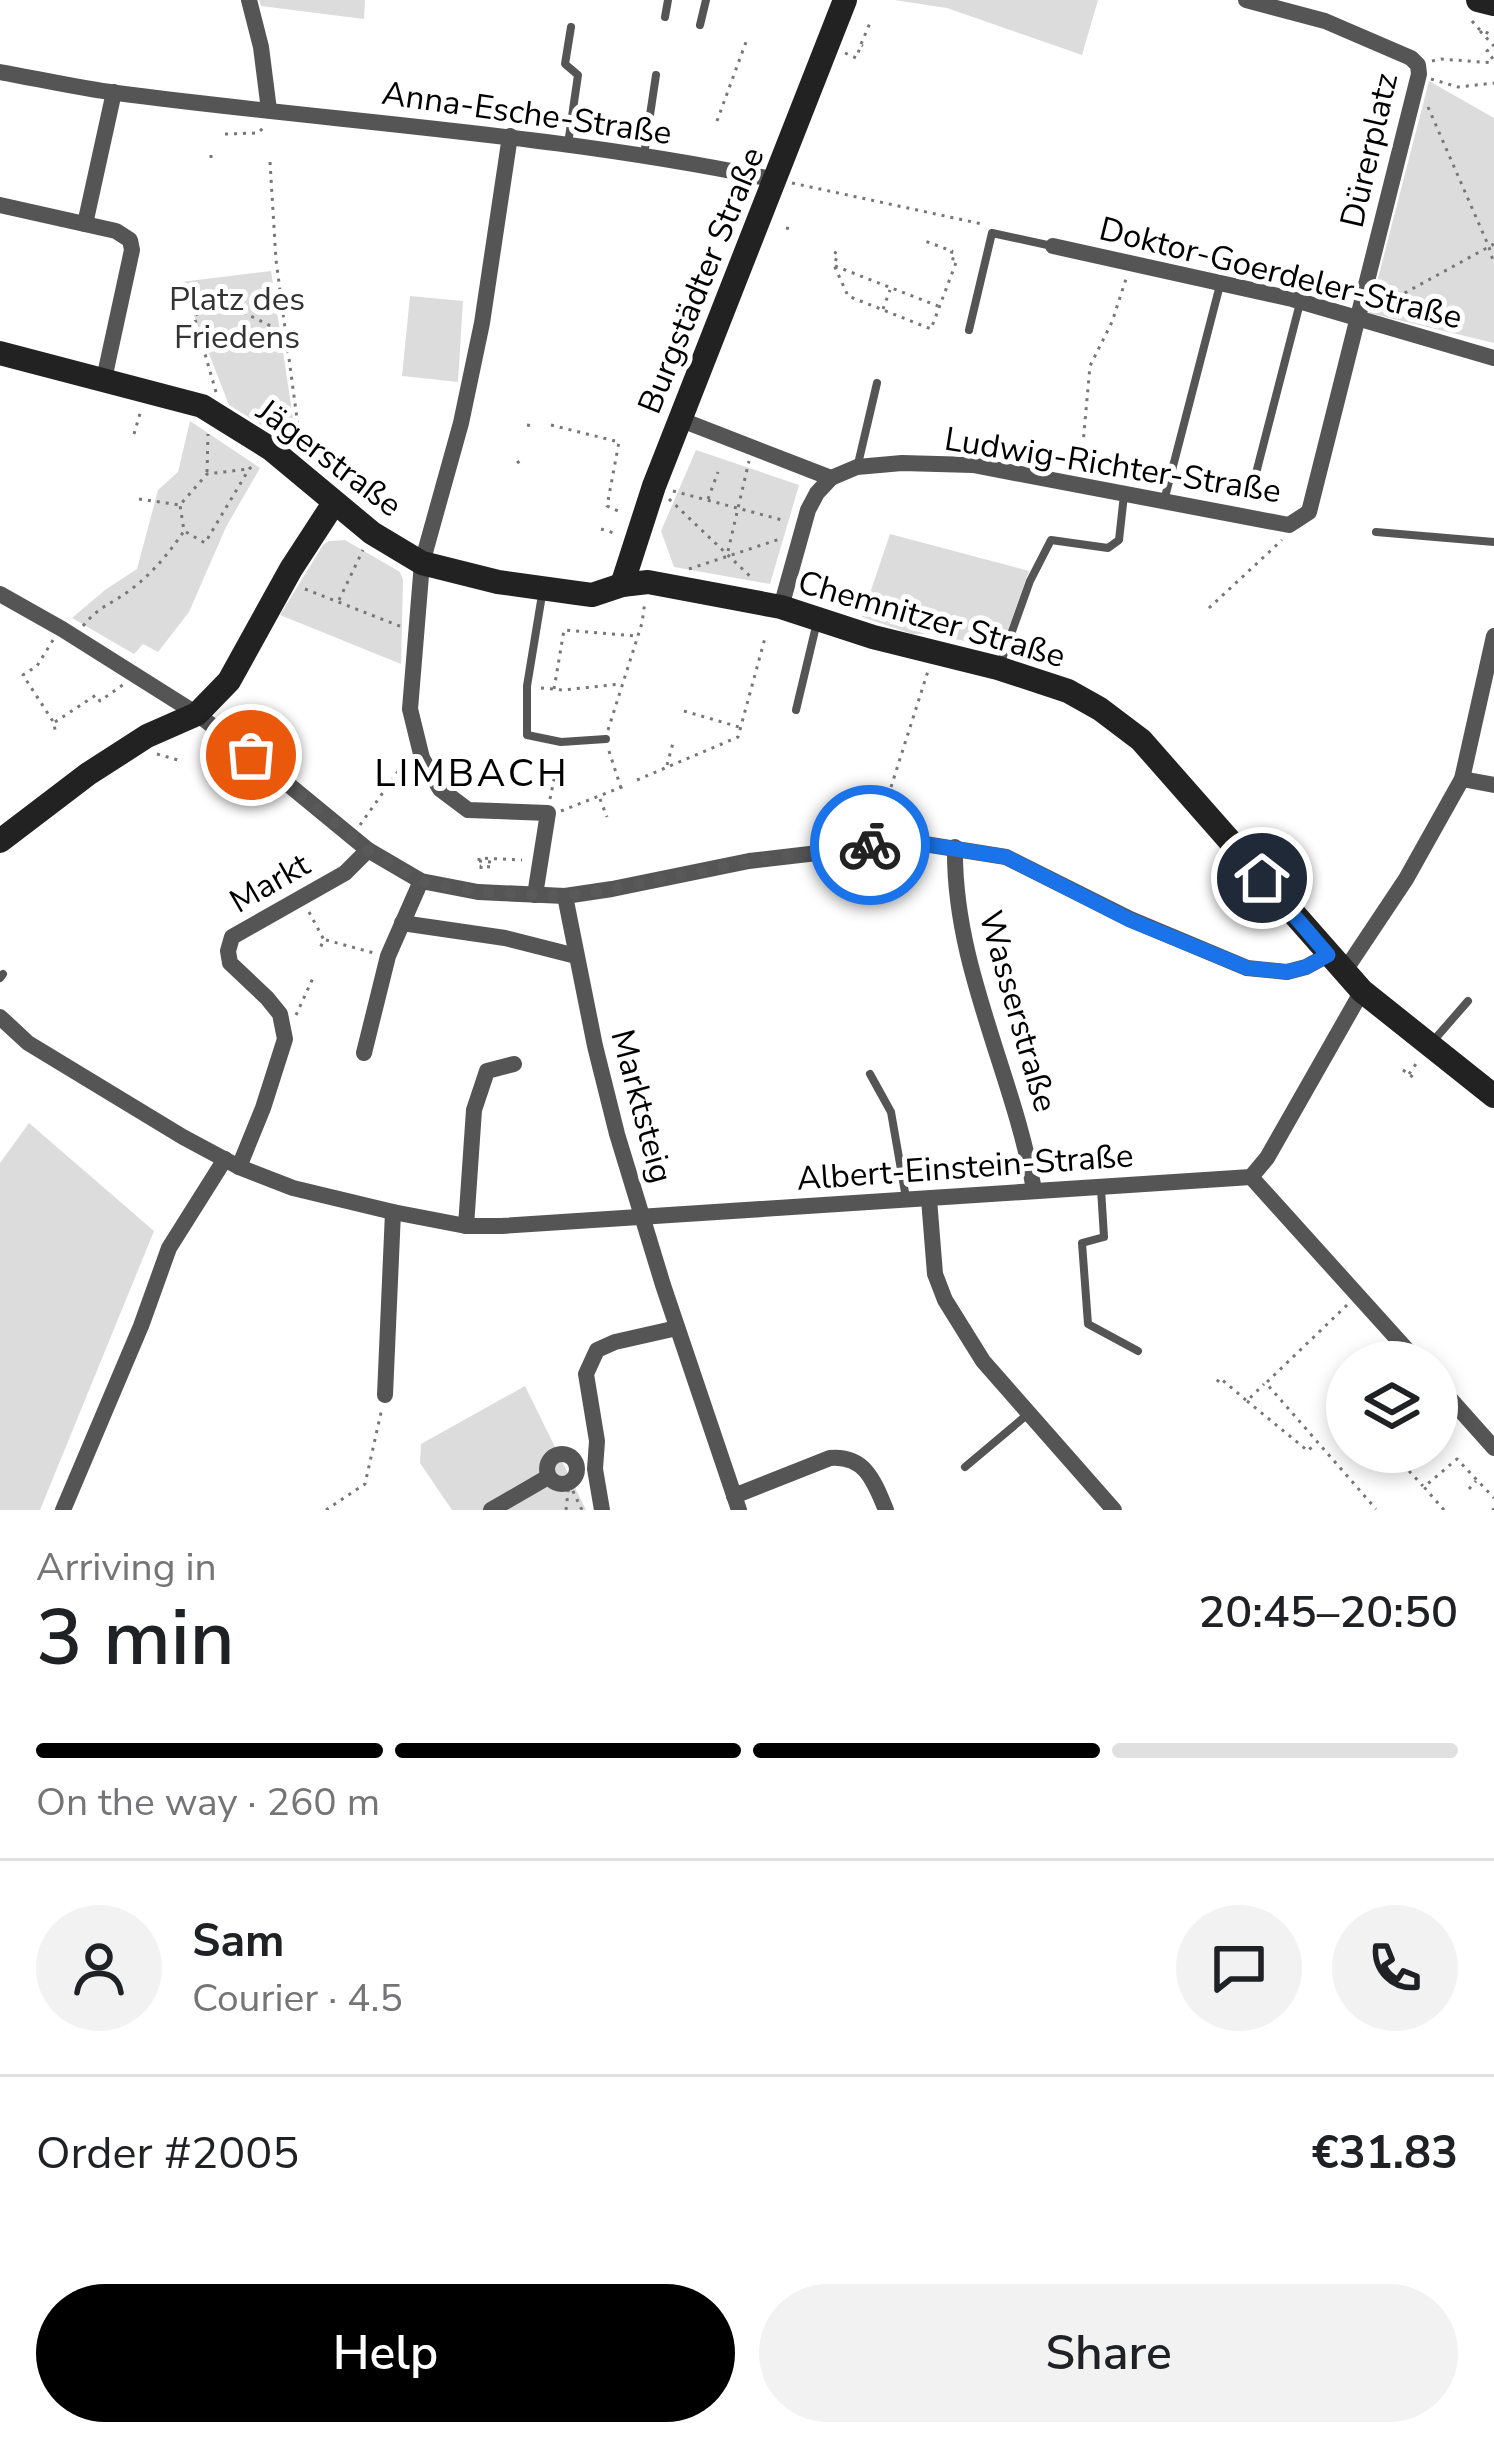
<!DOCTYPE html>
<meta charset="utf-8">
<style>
body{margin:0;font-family:"Nunito Sans",sans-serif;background:#f2f2f2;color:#202124;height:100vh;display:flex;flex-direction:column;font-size:45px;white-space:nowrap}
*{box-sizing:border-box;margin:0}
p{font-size:39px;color:#757577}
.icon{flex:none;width:66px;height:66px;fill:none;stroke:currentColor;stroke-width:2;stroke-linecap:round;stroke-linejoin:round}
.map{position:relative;height:1510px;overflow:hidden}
.panel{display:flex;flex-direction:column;background:#fff;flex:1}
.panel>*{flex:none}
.controls{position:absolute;left:1326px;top:1341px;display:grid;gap:24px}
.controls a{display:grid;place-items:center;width:132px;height:132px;border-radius:50%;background:#fff;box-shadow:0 6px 18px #0003;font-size:60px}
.pin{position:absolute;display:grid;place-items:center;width:102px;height:102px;color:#fff;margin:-51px;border:6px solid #fff;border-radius:50%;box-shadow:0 3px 12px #0007}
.courier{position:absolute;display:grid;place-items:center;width:120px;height:120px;margin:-60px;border:9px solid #1a73e8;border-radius:50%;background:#fff;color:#222;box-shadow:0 3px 15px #0007}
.overview em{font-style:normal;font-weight:600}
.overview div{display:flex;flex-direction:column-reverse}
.overview{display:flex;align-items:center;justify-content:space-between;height:204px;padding:0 36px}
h1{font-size:78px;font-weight:600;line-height:90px}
.bar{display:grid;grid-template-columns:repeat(4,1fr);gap:18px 12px;align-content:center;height:144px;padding:0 36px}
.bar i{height:15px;border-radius:9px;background:#e0e0e0}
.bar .current{background:#000}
.bar p{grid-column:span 4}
.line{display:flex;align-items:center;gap:30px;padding:0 36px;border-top:3px solid #e0e0e0}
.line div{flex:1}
.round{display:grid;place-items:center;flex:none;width:126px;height:126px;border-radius:63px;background:#f2f2f2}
.button{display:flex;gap:24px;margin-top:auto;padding:24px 36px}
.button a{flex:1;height:138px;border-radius:72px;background:#000;color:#fff;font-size:48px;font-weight:600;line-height:138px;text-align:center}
.button a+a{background:#f2f2f2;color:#202124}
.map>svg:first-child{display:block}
.green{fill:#dcdcdc}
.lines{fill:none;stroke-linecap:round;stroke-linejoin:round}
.path{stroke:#777;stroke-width:3;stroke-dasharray:3 6;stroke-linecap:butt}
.lane{stroke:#555;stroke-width:8}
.street{stroke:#555;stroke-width:16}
.secondary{stroke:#222;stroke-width:24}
.done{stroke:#595959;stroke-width:12;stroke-dasharray:0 21.6}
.route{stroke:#1a73e8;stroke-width:15}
.labels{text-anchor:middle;stroke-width:10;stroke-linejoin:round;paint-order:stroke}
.street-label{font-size:33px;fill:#000;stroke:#fff}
.park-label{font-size:33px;fill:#333;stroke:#fff}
.quarter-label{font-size:39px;letter-spacing:3px;fill:#000;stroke:#fff}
</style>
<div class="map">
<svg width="1494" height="1510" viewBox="0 0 1494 1510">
<rect width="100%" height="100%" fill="#fff"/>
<!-- green -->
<g class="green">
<polygon points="259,0 365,0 364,19 261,6"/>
<polygon points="894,0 1098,0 1082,55 947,8"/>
<polygon points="1429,81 1494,118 1494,343 1369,313"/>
<polygon points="271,271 295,432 284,439 229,405 181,282"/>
<polygon points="410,296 463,301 458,382 402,376"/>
<polygon points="190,421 260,468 226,527 189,612 158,652 143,644 134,654 72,618 105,590 137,569 158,490 178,472"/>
<polygon points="696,450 799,485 770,584 674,567 661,531"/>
<polygon points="890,534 1029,571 1001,649 933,634 912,634 862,617"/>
<polygon points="345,540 400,572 403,580 401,664 280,615 323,545 329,541"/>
<polygon points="29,1123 154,1231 40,1510 0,1510 0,1163"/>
<polygon points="525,1386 586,1510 452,1510 420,1463 421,1444"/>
</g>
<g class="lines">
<!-- path -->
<g class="path">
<polyline points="1472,21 1479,29 1494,36"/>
<polyline points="1480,31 1494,46 1487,51 1493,59 1492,63"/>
<polyline points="861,44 870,23"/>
<polyline points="845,53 856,58 861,45 863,46"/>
<polyline points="1432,61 1441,59 1494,63"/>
<polyline points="1431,79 1458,87 1494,83"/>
<polyline points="1428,107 1489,247 1494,264"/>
<polyline points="717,121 746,42"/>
<polyline points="225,134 258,133 263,128"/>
<polyline points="211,155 211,163"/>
<polyline points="270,162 276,260 301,449"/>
<polyline points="792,183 982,224"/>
<polyline points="786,228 791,229"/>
<polyline points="834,252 838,254 834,265 848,296 931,329 957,260 950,258 952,251 922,240"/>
<polyline points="835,266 938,306"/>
<polyline points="1381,306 1494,244"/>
<polyline points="883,309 890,290"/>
<polyline points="216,392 194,316 220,301 285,333"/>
<polyline points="527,425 532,426"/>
<polyline points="551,425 619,442 607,506 618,511"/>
<polyline points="134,434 141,410"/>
<polyline points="1082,455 1090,366 1112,322 1126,279"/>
<polyline points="517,463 524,458"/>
<polyline points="207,472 208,434"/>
<polyline points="673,491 786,521"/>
<polyline points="139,499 180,505 207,474 248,469"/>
<polyline points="669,499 753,579"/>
<polyline points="708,499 718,472"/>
<polyline points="601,529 617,534"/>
<polyline points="186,532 205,543 249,469 255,464"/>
<polyline points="728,551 749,461"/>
<polyline points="689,569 783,538"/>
<polyline points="305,589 402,627"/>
<polyline points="339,600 363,550"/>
<polyline points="1209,608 1282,540"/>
<polyline points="848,609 852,594"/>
<path d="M83,626C100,605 111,605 130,590C152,574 169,553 184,531L180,505"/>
<polyline points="53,640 37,666 23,675 54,723 55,730"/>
<polyline points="541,688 563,690 621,684"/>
<polyline points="554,689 564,630 636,636"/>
<polyline points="684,711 739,727"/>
<polyline points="55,722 96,695 100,701 124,684"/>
<polyline points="608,730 642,623 645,601"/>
<polyline points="609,751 621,788"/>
<polyline points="157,754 178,760"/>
<polyline points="667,765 673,743"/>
<polyline points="637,780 738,737 765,638"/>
<polyline points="891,787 928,671"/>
<polyline points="550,799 559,755"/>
<polyline points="600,799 607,817"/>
<polyline points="561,811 627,785"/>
<polyline points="360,825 406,760"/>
<polyline points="479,861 479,858 522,860"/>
<polyline points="479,861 491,862 491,867 481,866 481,874"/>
<polyline points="309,912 324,940 320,948"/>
<polyline points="326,940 374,953"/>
<polyline points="296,1015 313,978"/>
<polyline points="1403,1070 1414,1078"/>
<polyline points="1409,1074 1418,1061"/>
<polyline points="1347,1305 1266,1383 1376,1509"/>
<polyline points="1217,1382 1220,1378 1247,1401 1264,1384"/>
<polyline points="1247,1401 1308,1451 1315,1443"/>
<polyline points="1409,1471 1423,1486"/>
<polyline points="1469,1489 1476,1481"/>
<polyline points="326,1510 365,1484 382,1408"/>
<polyline points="566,1510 569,1483 582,1510"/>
<polyline points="1444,1510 1424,1487 1457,1459 1494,1498"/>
<polyline points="1492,1510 1494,1509"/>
</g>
<!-- lane -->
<g class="lane">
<polyline points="665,17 668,0"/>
<polyline points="700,25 706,0"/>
<polyline points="568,144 578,75 565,64 571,27"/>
<polyline points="644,155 656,75"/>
<polyline points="969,330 992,233 1052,246"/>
<polyline points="858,464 877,383"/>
<polyline points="1254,481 1300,303"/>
<polyline points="1164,501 1220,285"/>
<polyline points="1376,532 1494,542"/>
<polyline points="542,595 527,686 527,735 561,742 606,739"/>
<polyline points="1001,662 1030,581 1051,540 1108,548 1119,540 1124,495"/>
<polyline points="796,710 817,622"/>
<polyline points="0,978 3,974"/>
<polyline points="1434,1040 1468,1001"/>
<polyline points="870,1074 891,1112 906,1198"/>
<polyline points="1101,1189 1104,1237 1082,1243 1088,1324 1138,1351"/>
<polyline points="965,1467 1028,1414"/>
</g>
<!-- street -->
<g class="street">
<polyline points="249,0 261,47 269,110"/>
<path d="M0,72C39,79 78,88 117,93C337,122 559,134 776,180"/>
<polyline points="510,136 482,323 461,423 422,563 410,709 422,758 440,789 468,810 548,813 535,895"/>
<polyline points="0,205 116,231 130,240 132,250 104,379"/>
<polyline points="85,224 114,92"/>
<polyline points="1053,246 1292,299 1494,358"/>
<polyline points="679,419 831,478"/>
<polyline points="0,594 62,629 197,714 278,776 368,850 421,881 478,892 565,896 612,889 749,861 912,842 1006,857 1130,919 1247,968 1287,972 1306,967 1328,955"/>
<polyline points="781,607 808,510 817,493 831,478 857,467 902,463 973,465 1289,525 1309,512 1419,74 1418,65 1411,58 1325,21 1246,0"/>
<polyline points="1462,779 1494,785"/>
<path d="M955,847C953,967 1014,1074 1034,1190"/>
<polyline points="565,896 595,1046 617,1134 663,1285 739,1510"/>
<polyline points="402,923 505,938 576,956"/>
<polyline points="1344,972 1406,879 1462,779 1494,636"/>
<polyline points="0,1017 28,1043 183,1137 239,1167 293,1188 393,1212 466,1226 502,1226 1251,1177 1267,1158 1362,991"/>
<polyline points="364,1053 388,956 421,881"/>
<polyline points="239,1167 263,1108 285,1039 280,1014 267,998 230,963 228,951 232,937 345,873 368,850"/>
<polyline points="1251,1177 1418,1362"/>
<polyline points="929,1199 935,1274 945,1300 983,1361 1114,1510"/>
<polyline points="466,1226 474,1110 487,1071 514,1064"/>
<polyline points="1437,1384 1494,1448"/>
<polyline points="385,1395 393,1212"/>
<circle cx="562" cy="1469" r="15"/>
<path d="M734,1496L830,1458C865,1455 874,1481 886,1510"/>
<polyline points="63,1510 141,1326 169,1248 225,1159"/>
<polyline points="491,1510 548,1477"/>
<polyline points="602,1510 595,1469 597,1441 586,1374 597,1350 615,1342 677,1328"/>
</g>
<!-- secondary -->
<g class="secondary">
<polyline points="1478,0 1494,4"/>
<polyline points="0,353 202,406 271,449 372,533 422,563 498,582 577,593 592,595 622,585 648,582 781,607 873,637 998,668 1068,691 1100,709 1141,740 1362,991 1494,1096"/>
<polyline points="622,585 654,486 845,0"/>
<polyline points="0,841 88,774 147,736 197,714 229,681 291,569 334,503"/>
</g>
</g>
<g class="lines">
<!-- done -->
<polyline class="done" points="251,755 368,850 421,881 478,892 565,896 612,889 749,861 870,845"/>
<!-- route -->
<polyline class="route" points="870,845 912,842 1006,857 1130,920 1247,968 1287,972 1306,967 1328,955 1262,878"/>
</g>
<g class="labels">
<!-- street labels -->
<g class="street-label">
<text transform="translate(527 112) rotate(8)" y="12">Anna-Esche-Straße</text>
<text transform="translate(1368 150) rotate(-77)" y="12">Dürerplatz</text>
<text transform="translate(1281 272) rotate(14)" y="12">Doktor-Goerdeler-Straße</text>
<text transform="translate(700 280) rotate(-68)" y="12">Burgstädter Straße</text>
<text transform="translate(330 457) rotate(37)" y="12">Jägerstraße</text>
<text transform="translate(1113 464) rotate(9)" y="12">Ludwig-Richter-Straße</text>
<text transform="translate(932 618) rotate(16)" y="12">Chemnitzer Straße</text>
<text transform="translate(269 882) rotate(-30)" y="12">Markt</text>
<text transform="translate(1019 1011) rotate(74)" y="12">Wasserstraße</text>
<text transform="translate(643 1106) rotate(75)" y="12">Marktsteig</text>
<text transform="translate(965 1166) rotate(-4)" y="12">Albert-Einstein-Straße</text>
</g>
<!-- park labels -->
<g class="park-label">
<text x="237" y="310">Platz des<tspan x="237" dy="38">Friedens</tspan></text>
</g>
<!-- quarter labels -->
<g class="quarter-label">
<text x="472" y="786">LIMBACH</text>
</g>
</g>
</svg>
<div class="controls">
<a><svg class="icon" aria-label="layers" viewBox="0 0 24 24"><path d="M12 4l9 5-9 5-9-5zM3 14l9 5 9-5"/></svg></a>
</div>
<div class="pin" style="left:251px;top:755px;background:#ea580c"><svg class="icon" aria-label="bag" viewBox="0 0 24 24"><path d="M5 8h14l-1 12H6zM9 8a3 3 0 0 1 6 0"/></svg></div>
<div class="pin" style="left:1262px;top:878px;background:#1f2937"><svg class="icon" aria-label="home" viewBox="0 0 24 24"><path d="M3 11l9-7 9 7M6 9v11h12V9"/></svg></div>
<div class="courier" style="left:870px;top:845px"><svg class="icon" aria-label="bike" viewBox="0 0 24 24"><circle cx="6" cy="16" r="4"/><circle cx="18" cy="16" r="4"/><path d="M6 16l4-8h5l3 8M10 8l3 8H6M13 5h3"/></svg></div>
</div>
<section class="panel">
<div class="overview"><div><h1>3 min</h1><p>Arriving in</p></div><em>20:45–20:50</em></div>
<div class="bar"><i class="current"></i><i class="current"></i><i class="current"></i><i></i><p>On the way · 260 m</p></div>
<div class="line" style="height:216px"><a class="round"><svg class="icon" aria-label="person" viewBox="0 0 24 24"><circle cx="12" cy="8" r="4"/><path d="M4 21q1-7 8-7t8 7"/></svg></a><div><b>Sam</b><p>Courier · 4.5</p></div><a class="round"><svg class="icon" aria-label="chat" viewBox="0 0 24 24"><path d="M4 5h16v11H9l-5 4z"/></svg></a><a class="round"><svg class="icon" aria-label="phone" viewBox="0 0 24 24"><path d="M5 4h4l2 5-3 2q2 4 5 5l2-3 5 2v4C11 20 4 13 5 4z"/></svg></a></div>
<div class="line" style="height:156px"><div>Order #2005</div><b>€31.83</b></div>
<div class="button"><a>Help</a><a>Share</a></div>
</section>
